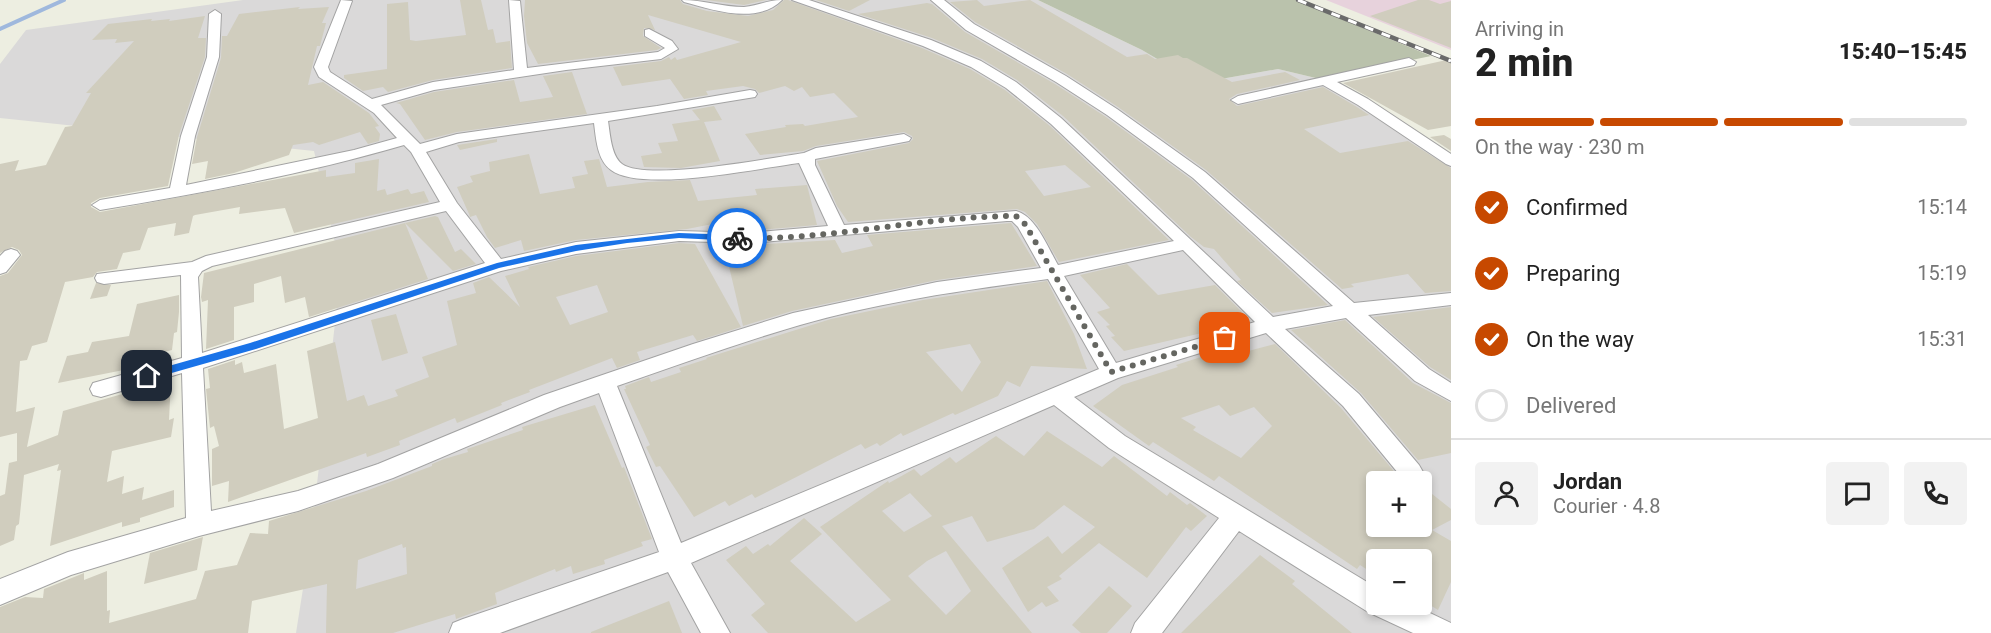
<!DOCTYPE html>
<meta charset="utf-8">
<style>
body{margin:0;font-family:Roboto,sans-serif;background:#f2f2f2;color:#222;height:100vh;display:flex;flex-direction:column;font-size:22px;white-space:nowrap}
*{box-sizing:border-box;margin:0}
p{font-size:20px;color:#767676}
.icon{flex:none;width:33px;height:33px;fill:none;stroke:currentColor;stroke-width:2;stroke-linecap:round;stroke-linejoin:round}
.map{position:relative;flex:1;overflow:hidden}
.panel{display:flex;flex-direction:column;background:#fff;width:540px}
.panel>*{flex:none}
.controls{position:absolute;left:1366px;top:471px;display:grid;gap:12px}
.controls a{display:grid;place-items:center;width:66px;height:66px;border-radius:6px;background:#fff;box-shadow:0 3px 9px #0003;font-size:30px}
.pin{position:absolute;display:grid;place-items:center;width:51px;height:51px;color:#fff;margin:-26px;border-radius:12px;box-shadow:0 3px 9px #0006}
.courier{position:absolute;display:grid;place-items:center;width:60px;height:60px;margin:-30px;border:4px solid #1a73e8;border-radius:50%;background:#fff;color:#222;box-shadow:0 2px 8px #0007}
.overview em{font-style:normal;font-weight:800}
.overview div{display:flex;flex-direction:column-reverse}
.overview{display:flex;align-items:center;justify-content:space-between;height:102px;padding:0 24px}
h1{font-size:39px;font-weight:800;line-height:45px}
.bar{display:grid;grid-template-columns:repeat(4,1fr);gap:9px 6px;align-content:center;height:72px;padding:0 24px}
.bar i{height:8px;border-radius:4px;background:#e0e0e0}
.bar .active{background:#c74900}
.bar p{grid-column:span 4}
.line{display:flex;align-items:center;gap:15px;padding:0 24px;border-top:2px solid #e0e0e0}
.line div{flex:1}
.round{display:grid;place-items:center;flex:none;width:63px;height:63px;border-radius:6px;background:#f2f2f2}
ol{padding:0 24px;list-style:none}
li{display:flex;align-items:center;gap:18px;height:66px}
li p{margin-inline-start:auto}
li .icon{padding:6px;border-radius:50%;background:#c74900;color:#fff;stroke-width:4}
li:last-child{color:#767676}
li i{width:33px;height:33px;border:3px solid #e0e0e0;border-radius:50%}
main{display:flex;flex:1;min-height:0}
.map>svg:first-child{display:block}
.residential{fill:#dad9d9;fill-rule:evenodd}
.industrial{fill:#e7d2dc}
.construction{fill:#bac2ac}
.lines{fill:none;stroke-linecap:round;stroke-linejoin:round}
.stream{stroke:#9fb8dd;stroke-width:4}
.building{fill:#d0cdbe;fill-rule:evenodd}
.minor-casing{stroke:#a3a3a3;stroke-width:2}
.minor{fill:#fff;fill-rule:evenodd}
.rail-casing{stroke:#6a6a6a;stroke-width:4.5}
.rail{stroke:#fff;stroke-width:3;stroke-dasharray:9;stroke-linecap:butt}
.route{fill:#1a73e8}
.done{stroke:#656661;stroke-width:6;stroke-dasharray:0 10.8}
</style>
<main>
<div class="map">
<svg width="1451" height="633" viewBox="0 0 1451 633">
<rect width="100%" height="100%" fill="#edeee1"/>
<!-- residential -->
<path class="residential" d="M243,0H1038L1142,50L1198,83L1278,69L1320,79L1451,158V633H296L311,538L341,269L314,151L0,118V64L26,30ZM1377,482H1422V526H1377ZM1377,560H1422V604H1377Z"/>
<!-- industrial -->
<polygon class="industrial" points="1326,0 1451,0 1451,50"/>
<!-- construction -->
<polygon class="construction" points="1038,0 1295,0 1431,56 1320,79 1278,69 1198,83 1142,50"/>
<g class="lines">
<!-- stream -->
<polyline class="stream" points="0,29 64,0"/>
</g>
<!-- building -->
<g class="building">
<polygon points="460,0 481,0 488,30 493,29 496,43 510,41 512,68 433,80 388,92 383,87 363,91 344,78 344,75 387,69 387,4 408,2 410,40 416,41 466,35"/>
<path d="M525,0H680L683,4L707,11L748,16L773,10L784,0H788L922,48L970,69L1005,90L1050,126L1169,240L1059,262L1037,224L1025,212L1017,209L848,222L837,206L817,161L909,143L913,139L912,136L904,132L816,146L803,151L760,155L745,134L786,127L785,125L803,124L805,126L858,117L834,93L810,97L802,87L794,91L785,86L759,93L755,89L743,86L706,91L708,95L684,99L670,79L622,86L613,67L661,61L669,57L671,60L675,57L677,60L741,42L648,15L655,30L644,28L643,36L661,48L657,50L538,64L527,43L524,16ZM1065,165L1091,187L1044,196L1025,171Z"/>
<polygon points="706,0 766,0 744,5"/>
<polygon points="816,0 870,0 849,11"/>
<polygon points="977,0 984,6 1030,0 1127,57 1147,54 1155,59 1178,55 1183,58 1187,58 1232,82 1285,72 1300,80 1237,94 1229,99 1237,106 1323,87 1357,107 1369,115 1304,129 1340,153 1408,141 1451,168 1451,291 1425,293 1408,274 1351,284 1354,287 1342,289 1206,170 1118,107 1067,74 975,22 950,2"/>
<polygon points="1418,0 1429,0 1440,4 1451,1 1451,48 1370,16"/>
<polygon points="927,3 932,4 965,32 1055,84 1106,117 1192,180 1328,305 1272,313 1237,281 1241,280 1214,249 1204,247 1191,237 1063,116 1017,80 982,59 932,38 858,14"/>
<polygon points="300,7 298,9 329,7 322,23 326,23 320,46 317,46 308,85 323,82 369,113 379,126 375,127 380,134 379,141 368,144 360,132 319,145 313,142 293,145 289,155 234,173 205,179 208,161 192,164 197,137 221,58 222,36 227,36 239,14"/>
<polygon points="205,16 198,38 206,38 205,57 179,135 168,186 100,198 91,203 91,207 100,212 326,170 326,177 355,173 355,163 379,159 377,191 385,189 387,195 408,189 411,194 424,191 429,202 294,233 285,208 239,214 240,207 195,215 193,216 189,233 174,236 176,223 148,228 140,250 123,253 117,269 97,272 93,277 65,282 47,342 32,346 27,360 20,361 16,412 35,407 27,447 58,435 63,411 171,380 169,420 174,418 171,437 112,451 107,482 124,476 122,494 144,487 142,500 174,490 174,507 140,518 140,522 122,527 122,522 50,546 61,470 57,471 59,464 24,475 19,524 16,526 14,540 0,546 0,496 5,494 9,463 17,461 17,433 0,437 0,276 8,273 22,255 19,250 12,247 0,253 0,164 19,160 15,171 46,165 65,127 72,126 91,93 86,93 134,41 115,43 117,39 92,40 108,24 152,19 151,21 170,19 169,21"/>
<polygon points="1451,59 1451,126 1428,130 1343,83"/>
<polygon points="572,72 587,114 457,132 425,140 400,104 396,103 434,92 514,80 520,102 553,97 543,76"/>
<polygon points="714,106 722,120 704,122 720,161 681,168 644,167 641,156 662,153 658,143 678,141 672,124 700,120 692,110"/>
<polygon points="1444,135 1451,139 1451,151 1430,137"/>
<polygon points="497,139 497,142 460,150 457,145"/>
<polygon points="529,154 540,194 575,188 572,177 588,174 584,161 599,159 607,187 648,182 690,180 698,201 757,195 755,189 807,185 817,225 749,231 720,230 718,223 687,229 576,240 524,251 521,240 495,248 487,237 476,215 470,217 469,214 457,187 473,182 470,176 490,171 489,162"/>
<polygon points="435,216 438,217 455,252 461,249 476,264 453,271 405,223"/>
<polygon points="405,223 428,279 309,317 305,297 285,303 281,276 254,284 254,302 234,307 234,340 206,349 208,300 202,302 201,297 204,273"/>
<polygon points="1011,223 1037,266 937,280 792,311 743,326 724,245 749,245 835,240 842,253 873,246 867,235"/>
<path d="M679,243L695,244L741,327L697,341L693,335L637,352L640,360L617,368L612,358L529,390L530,392L501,403L502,405L457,423L455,418L399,441L400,445L367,457L366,453L228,502L229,481L212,486V449L219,446L214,426L210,428L206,389L210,388L208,369L235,360V365L242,362L244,373L276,364L284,429L318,418L307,351L335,342L347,401L364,395L368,406L398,396L395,390L429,377L422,357L457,345L447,301L476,293L473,283L489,277L520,307L505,276L529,269L528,267L576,256ZM597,285L608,312L570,325L556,297Z"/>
<polygon points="1127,264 1158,295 1215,285 1248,318 1211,326 1215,330 1124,351 1111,337 1115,336 1106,326 1110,325 1097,312 1110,308 1080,275"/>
<path d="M1047,281L1074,334L1087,369L1031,366L1020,387L1007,381L998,396L955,415L953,413L903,436L901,433L880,446L877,443L865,449L861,444L755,498L752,494L729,506L725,501L694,517L660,466L656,467L646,447L650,445L624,389H626L625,386L649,377L651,382L681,372L679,368L707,359L706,358L709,357L831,319L923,300ZM970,344L981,362L962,392L926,352Z"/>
<polygon points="96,283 111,285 107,296 90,299"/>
<polygon points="179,295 179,312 177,332 174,333 172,350 152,355 149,365 58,383 67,356 88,352 92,342 129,336 137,304"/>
<polygon points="1451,307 1451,380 1430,367 1373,317"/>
<polygon points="396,314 408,353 382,361 371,320"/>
<polygon points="1345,320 1413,383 1451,403 1451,453 1418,460 1361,393 1291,330"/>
<path d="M1275,344L1341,408L1403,482H1377V526H1422V486L1451,509V520L1432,530L1451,541V582L1438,610L1422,600V560H1377V576L1360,565L1357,569L1219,476L1214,481L1153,442L1149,446L1093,406L1122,385L1178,367L1176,365L1226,349L1233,355ZM1219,405L1230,416L1254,407L1272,426L1241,458L1193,430L1196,427L1181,418Z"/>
<path d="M595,405L622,468L624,467L652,539L641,542L643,546L604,560L605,564L573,574L571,566L556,572L555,569L495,593L497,604L456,619L455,614L393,633H326L327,584L252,601L248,633H0V607L25,597L43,598L44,589L84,573V580L107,571V611L110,610L109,623L196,599L205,571L237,565L250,533L268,534L269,521L366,491L432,466V464L444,459L468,452L467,449L523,430L522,427ZM402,544L403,548L406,547L407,574L356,589L358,560Z"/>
<path d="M1047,431L1102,467L1114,456L1167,496L1170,492L1187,505L1190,503L1207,516L1191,531L1186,527L1147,578L1099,543L1059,576L1062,579L1047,587L1059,601L1046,607L1042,602L1028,612L1002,568L1048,536L1062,554L1095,527L1064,505L1034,529L987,542L972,516L942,526L1032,633H768L751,615L765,604L726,560L746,546L753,554L768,544L770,546L804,518L822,534L790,561L856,622L891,600L820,527L888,481L889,483L914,469L921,476L950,457L956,463L996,436L1024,456ZM910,493L932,516L904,532L882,511ZM946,551L971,591L946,615L908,576L927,561Z"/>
<polygon points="203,537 197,570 144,584 150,553"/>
<polygon points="1260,555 1295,581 1292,584 1352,633 1181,633"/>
<polygon points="1109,586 1132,606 1107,633 1081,633 1072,625"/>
<polygon points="669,601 682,633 591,633 591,632"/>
</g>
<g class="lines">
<defs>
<g id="minor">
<path d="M341,0L352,1L328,67L330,72L372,99L433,82L514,70L509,0L520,1L527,68L658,52L665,48L645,36V30L649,29L672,41L678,49L661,59L566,70L434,90L381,105L420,144L457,134L657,106L750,90L755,91L757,94L755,97L608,121C610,133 611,156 622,164C647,182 770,158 804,153L816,148L904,134L911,138L909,141L815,159V165L844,225L1016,211C1036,216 1048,248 1058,265L1174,241L1051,124L1006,88L971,67L923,46L792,0H809L931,40L981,61L1016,82L1061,118L1273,317L1333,306L1193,178L1107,115L1056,82L966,30L931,0H944L974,24L1066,76L1117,109L1205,172L1354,303L1451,293V305L1368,315L1429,369L1451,383V401L1415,381L1346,318L1285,329L1359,394L1419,465L1423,472L1419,479L1412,482L1403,479L1343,406L1266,333L1118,378L1074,397L1125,436L1377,588V604H1411L1451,623V633H1413L1368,612L1239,531L1162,633H1131L1135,623L1219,518L1109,448L1054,405L691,563L730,633H701L668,572L500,633H449L453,623L463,619L659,552L599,393L560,407L393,478L298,511L199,536L71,575L0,605V579L68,552L186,518L182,373L101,397L93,395L90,389L93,383L182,358L181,275L104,284L97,282L95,278L97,274L192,262L206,256L440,202L411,152L404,145C305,174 202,193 100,210L92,205L100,200L170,188L181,136L207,57L209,14L215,10L221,14L219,57L195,136L186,185L354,150L397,138L374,113L319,77L314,67ZM594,123C596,138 597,160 611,170C641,193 760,168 799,163L828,226L749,233L679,231L576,242L501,259L457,203L426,152L459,142ZM446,211L485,263L202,353L198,277L202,271L212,266ZM1007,221H1012L1018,227L1041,268L937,282L793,313L693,344L544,395L378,464L298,491L211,511L203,368L501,271L576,254L679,241L749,243ZM1183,250L1255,322L1116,363L1064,276ZM1048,279L1099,369L681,543L617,386C678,365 738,343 800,325C880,302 965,290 1048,279Z"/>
<path d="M682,0C703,0 723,7 744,7C758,6 767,0 782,0C757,25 713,10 684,2Z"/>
<polygon points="1409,58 1416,62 1414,65 1337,82 1368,99 1451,154 1451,166 1446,164 1358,105 1323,85 1238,104 1231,100 1238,96"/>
<polygon points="11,249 17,251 20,255 6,272 0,274 0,256 5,251"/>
</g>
</defs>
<!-- minor casing -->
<use href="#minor" class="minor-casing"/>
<!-- minor -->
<use href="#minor" class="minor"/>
<defs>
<polyline id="rail" points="1298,0 1451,61"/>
</defs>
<!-- rail casing -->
<use href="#rail" class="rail-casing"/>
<!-- rail -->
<use href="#rail" class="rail"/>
</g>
<!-- route -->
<polygon class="route" points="679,233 737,235 741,238 737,241 679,238 627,243 576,251 499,268 256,349 147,380 142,376 144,373 250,343 497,263 576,245"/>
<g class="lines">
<!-- done -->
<path class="done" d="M737,238C828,241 924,216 1016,216L1025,224L1111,372L1225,338"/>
</g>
</svg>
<div class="controls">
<a>+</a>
<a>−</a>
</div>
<div class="pin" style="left:1225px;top:338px;background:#ea580c"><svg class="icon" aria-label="bag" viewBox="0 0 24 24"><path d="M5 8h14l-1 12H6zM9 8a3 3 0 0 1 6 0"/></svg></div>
<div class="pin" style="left:147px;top:376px;background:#1f2937"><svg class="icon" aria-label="home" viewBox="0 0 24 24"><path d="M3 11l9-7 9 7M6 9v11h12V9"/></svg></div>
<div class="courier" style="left:737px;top:238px"><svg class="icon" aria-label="bike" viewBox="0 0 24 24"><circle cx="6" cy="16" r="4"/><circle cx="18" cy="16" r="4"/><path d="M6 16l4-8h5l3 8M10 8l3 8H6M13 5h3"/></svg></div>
</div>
<section class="panel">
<div class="overview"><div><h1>2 min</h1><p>Arriving in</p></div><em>15:40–15:45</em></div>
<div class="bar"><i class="active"></i><i class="active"></i><i class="active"></i><i></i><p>On the way · 230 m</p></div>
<ol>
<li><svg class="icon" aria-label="check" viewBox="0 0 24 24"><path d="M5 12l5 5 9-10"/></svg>Confirmed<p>15:14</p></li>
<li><svg class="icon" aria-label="check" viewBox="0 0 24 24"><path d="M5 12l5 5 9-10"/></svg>Preparing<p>15:19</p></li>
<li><svg class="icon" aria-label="check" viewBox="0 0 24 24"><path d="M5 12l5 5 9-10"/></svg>On the way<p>15:31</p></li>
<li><i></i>Delivered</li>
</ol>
<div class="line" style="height:108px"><a class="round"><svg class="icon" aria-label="person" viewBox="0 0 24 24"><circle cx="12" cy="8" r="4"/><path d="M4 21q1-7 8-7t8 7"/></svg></a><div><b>Jordan</b><p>Courier · 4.8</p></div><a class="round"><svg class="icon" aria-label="chat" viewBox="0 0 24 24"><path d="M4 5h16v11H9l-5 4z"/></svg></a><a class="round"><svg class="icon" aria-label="phone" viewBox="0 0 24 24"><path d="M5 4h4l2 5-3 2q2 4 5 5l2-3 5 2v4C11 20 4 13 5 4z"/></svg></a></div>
</section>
</main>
